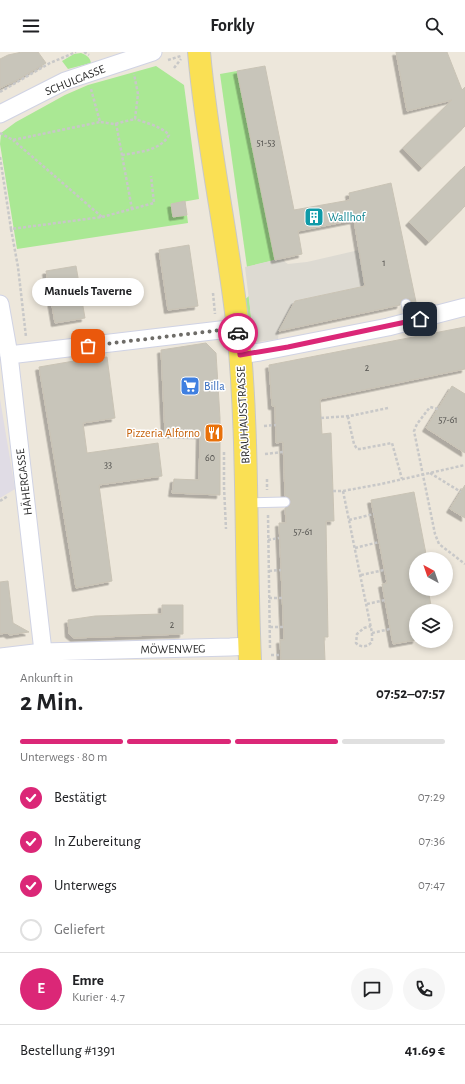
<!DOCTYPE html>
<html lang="de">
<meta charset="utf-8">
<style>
body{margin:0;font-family:"Alegreya Sans",sans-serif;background:#f6f6f6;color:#202124;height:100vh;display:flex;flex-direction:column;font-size:15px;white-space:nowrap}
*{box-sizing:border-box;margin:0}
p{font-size:13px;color:#757577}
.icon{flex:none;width:22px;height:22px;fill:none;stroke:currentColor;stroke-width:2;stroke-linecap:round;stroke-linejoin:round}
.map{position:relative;height:608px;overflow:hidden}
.details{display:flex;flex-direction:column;background:#fff;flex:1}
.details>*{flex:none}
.needle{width:26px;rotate:320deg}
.buttons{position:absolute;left:409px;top:500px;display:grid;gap:8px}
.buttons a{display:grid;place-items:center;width:44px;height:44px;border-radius:50%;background:#fff;box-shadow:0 2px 6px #0003;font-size:20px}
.pin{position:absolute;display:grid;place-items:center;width:34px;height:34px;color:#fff;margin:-17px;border-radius:8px;box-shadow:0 2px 6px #0006}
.courier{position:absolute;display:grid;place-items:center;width:40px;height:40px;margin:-20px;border:3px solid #db2777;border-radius:50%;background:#fff;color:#222;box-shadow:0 1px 5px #0007}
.bubble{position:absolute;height:28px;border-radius:14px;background:#fff;box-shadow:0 2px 6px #0003;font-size:13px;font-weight:600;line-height:28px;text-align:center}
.head em{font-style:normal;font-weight:600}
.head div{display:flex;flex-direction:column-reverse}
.head{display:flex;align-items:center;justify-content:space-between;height:68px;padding:0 20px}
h1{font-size:26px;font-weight:600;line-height:30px}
.bar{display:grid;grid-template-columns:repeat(4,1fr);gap:6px 4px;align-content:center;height:48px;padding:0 20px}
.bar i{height:5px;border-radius:3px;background:#e0e0e0}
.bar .current{background:#db2777}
.bar p{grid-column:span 4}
.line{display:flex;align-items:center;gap:10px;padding:0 20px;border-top:1px solid #e0e0e0}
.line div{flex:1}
.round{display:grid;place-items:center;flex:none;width:42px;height:42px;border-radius:21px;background:#f6f6f6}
ol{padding:0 20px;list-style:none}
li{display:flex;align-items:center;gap:12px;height:44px}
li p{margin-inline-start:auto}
li .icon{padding:4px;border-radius:50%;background:#db2777;color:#fff;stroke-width:4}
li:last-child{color:#757577}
li i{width:22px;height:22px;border:2px solid #e0e0e0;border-radius:50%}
header{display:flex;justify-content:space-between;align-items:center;height:52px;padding:0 20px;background:#fff;font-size:18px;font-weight:600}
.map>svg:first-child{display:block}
.industrial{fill:#e0dce5}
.green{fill:#aae894}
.plaza{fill:#dddad2}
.building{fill:#c8c5ba;stroke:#c9c3b5;filter:url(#shadow)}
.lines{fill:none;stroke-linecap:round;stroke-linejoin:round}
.service-casing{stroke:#d0d3e4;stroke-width:11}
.minor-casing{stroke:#d0d3e4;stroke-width:19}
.primary-casing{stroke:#c8c8c8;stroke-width:24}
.path{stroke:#c8c8c8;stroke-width:2.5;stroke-dasharray:3 2;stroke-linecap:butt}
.service{stroke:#fff;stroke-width:9}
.minor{stroke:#fff;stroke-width:17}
.primary{stroke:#fae054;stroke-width:22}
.done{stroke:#6e6c68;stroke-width:4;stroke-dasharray:0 7.2}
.route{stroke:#db2777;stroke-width:5}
.labels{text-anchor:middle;stroke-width:3;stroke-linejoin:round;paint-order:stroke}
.number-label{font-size:10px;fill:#52514e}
.street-label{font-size:12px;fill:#2a2a2a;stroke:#fff}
.culture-label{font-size:12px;fill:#0d838f;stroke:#fff;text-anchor:start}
.shop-label{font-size:12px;fill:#366cbe;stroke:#fff;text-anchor:start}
.food-label{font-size:12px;fill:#c56008;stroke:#fff;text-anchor:end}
</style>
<header><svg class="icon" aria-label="menu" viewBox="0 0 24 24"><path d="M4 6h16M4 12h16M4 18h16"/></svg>Forkly<svg class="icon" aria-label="search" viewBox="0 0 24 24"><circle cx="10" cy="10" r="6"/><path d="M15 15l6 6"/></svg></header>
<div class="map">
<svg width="465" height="608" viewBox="0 0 465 608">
<defs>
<filter id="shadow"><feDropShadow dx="-3.5" dy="3.5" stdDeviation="0" flood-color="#0004"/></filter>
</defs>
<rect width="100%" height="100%" fill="#ede7db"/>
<!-- industrial -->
<polygon class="industrial" points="0,347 15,437 0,446"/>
<!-- green -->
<g class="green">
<path d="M81,1C86,3 90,5 91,11L68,17L62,9L74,2Z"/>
<polygon points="156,14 184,33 199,147 171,152 173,165 187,163 188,171 17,197 0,92 1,81 16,70 65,43 88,33"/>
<polygon points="237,19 275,208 247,215 220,22"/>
<polygon points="249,244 252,274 245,275 243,249"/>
</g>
<!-- plaza -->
<polygon class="plaza" points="359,198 365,234 295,249 279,279 278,287 258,290 249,285 245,275 252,273 245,215 283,206 285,210 288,212 307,210"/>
<!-- building -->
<g class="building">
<polygon points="22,0 38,0 46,11 15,29 0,36 0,7 8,3"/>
<polygon points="396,0 447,0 462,38 465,35 465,74 422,116 403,96 452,48 407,59"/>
<polygon points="265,14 294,158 350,148 349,141 391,131 416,250 412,251 410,247 405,246 401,248 400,253 279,279 295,249 365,234 354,168 298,179 302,202 275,208 237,19"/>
<polygon points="465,114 465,154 429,190 409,170"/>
<polygon points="185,149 187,163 173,165 171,152"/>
<polygon points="189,193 198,254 168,258 159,198"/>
<polygon points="76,214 85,266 55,271 46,219"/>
<polygon points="465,275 465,317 320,347 322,382 331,381 334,469 326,469 328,585 324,585 325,608 281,608 280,588 284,588 279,471 286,471 285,456 290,453 291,449 288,445 285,444 283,390 276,391 275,354 272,354 269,313"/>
<polygon points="206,291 216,301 220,366 220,443 172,441 174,427 199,428 200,383 165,382 161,298"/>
<polygon points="107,305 115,366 83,371 87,401 158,391 162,424 99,433 112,529 76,536 39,315 74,309"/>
<polygon points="452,334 465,342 465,401 426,376"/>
<polygon points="465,433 465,466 450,457"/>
<polygon points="414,440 427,507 416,507 416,537 428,537 432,559 416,559 416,588 393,592 382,532 387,531 371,448"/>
<polygon points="8,529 13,571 29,580 10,583 7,581 0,582 0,530"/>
<polygon points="162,553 183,553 183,582 74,586 69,582 68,568 95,564 162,562"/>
</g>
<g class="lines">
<defs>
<g id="service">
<polyline points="406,252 411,269"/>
<polyline points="247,451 285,450"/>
</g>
<g id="minor">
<polyline points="0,62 65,29 153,0"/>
<polyline points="0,252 9,303 44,608"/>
<polyline points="9,303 237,276"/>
<polyline points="240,303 260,300 388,275 465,255"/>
<polyline points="0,605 43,600 230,595 250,594"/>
</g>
<path id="primary" d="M199,0C207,93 228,184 238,277C249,387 245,498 250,608"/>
</defs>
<!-- service casing -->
<use href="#service" class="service-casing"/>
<!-- minor casing -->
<use href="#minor" class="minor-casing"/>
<!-- primary casing -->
<use href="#primary" class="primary-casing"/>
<!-- path -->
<g class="path">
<polyline points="84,0 89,3"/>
<polyline points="168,8 181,4"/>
<polyline points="174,16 181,7"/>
<polyline points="91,37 100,70 114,72 135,67 138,42 134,22"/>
<polyline points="0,40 50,11 76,0"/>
<polyline points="116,71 132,157"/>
<polyline points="0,81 13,88 100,70"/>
<path d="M122,103C139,100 160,99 169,83C161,74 146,71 135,67"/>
<polyline points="0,105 11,177 102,165 13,88"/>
<polyline points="102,165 154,151 151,124"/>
<polyline points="11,177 18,215 26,285"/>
<polyline points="213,241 215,262"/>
<polyline points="388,356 350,364 348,366 354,392 357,397 360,397 392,391 402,427"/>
<polyline points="438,357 430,355 417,372 414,379 435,482 439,492 465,512"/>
<polyline points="321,366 350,364"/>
<polyline points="264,374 276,373"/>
<polyline points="224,400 224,435 226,477"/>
<polyline points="265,402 283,400"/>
<polyline points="430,421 461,440"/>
<polyline points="267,427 267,438"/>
<polyline points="333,439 343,439 381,432 465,413"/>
<path d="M343,439L372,581V590C367,595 361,596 356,591L357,582L364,576L371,574"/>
<polyline points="0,449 8,444"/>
<polyline points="268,463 270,596"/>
<polyline points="349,468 374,462"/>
<polyline points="268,488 279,486"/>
<polyline points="355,496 379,490"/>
<polyline points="269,519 281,518"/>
<polyline points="361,523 384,518"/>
<polyline points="269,546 282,546"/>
<polyline points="367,552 385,548"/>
<polyline points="270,575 284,575"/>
<polyline points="372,581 390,577"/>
<polyline points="271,603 280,603"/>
</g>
<!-- service -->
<use href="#service" class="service"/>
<!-- minor -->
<use href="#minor" class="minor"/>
<!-- primary -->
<use href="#primary" class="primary"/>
</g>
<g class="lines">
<!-- done -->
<polyline class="done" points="88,294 238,276 238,281"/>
<!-- route -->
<polyline class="route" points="238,281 240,303 288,295 420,267"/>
</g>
<!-- icons -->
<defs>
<symbol id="building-square" viewBox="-11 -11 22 22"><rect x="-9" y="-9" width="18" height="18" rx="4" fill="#0f9aa8" stroke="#fff"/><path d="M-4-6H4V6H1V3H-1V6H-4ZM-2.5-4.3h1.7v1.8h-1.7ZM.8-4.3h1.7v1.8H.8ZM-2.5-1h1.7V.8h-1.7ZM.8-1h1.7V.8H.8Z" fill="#fff"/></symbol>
<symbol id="supermarket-square" viewBox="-11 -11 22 22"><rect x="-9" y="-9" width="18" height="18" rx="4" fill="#3f7fe0" stroke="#fff"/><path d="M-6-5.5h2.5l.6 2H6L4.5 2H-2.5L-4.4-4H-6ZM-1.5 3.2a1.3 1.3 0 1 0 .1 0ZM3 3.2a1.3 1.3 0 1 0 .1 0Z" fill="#fff"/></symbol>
<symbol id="restaurant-square" viewBox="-11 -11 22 22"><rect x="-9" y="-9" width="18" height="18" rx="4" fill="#e8710a" stroke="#fff"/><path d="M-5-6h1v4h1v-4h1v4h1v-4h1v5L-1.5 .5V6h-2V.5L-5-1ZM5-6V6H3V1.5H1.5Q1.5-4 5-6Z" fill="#fff"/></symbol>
</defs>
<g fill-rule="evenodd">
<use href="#building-square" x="303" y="154" width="22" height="22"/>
<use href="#supermarket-square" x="179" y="323" width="22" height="22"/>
<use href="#restaurant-square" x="203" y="370" width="22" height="22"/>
</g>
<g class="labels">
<!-- number labels -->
<g class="number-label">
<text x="266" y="94">51-53</text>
<text x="384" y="214">1</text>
<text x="367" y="319">2</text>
<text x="448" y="371">57-61</text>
<text x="210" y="409">60</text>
<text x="108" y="416">33</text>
<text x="303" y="483">57-61</text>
<text x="172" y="576">2</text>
</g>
<!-- street labels -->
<g class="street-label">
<text transform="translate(75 28) rotate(-22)" y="4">SCHULGASSE</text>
<text transform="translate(243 363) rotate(-93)" y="4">BRAUHAUSSTRASSE</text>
<text transform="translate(24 430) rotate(-97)" y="4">HÄHERGASSE</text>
<text transform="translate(173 597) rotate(-1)" y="4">MÖWENWEG</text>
</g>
<!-- culture labels -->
<g class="culture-label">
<text x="328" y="169">Wallhof</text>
</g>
<!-- shop labels -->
<g class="shop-label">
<text x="204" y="338">Billa</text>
</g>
<!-- food labels -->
<g class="food-label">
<text x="200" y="385">Pizzeria Alforno</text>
</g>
</g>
</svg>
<div class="buttons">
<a><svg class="needle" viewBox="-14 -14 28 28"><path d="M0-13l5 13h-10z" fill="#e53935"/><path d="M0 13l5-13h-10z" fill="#757577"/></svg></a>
<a><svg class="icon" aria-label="layers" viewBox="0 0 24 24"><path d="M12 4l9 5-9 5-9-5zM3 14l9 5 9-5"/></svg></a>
</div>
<div class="pin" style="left:88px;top:294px;background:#ea580c"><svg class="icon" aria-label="bag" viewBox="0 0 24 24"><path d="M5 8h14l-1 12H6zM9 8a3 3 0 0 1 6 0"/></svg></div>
<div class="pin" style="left:420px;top:267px;background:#1f2937"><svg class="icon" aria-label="home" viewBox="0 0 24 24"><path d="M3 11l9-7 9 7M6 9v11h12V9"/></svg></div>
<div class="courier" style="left:238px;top:281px"><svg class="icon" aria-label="car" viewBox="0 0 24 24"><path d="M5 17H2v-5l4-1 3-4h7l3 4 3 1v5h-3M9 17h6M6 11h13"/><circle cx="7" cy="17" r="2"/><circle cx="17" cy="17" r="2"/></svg></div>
<div class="bubble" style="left:32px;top:226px;width:112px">Manuels Taverne</div>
</div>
<section class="details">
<div class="head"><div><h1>2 Min.</h1><p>Ankunft in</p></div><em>07:52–07:57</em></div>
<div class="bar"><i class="current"></i><i class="current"></i><i class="current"></i><i></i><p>Unterwegs · 80 m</p></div>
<ol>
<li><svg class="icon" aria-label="check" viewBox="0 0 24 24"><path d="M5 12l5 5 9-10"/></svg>Bestätigt<p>07:29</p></li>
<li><svg class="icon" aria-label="check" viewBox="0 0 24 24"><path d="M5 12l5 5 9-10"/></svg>In Zubereitung<p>07:36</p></li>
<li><svg class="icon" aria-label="check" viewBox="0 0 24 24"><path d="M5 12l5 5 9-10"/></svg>Unterwegs<p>07:47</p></li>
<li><i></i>Geliefert</li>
</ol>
<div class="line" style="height:72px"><b class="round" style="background:#db2777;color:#fff">E</b><div><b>Emre</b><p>Kurier · 4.7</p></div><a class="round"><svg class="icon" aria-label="chat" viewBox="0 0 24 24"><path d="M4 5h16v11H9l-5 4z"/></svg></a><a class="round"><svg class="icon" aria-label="phone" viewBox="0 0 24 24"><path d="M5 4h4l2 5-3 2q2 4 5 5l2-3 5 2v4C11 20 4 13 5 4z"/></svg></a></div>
<div class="line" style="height:52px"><div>Bestellung #1391</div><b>41.69 €</b></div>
</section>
